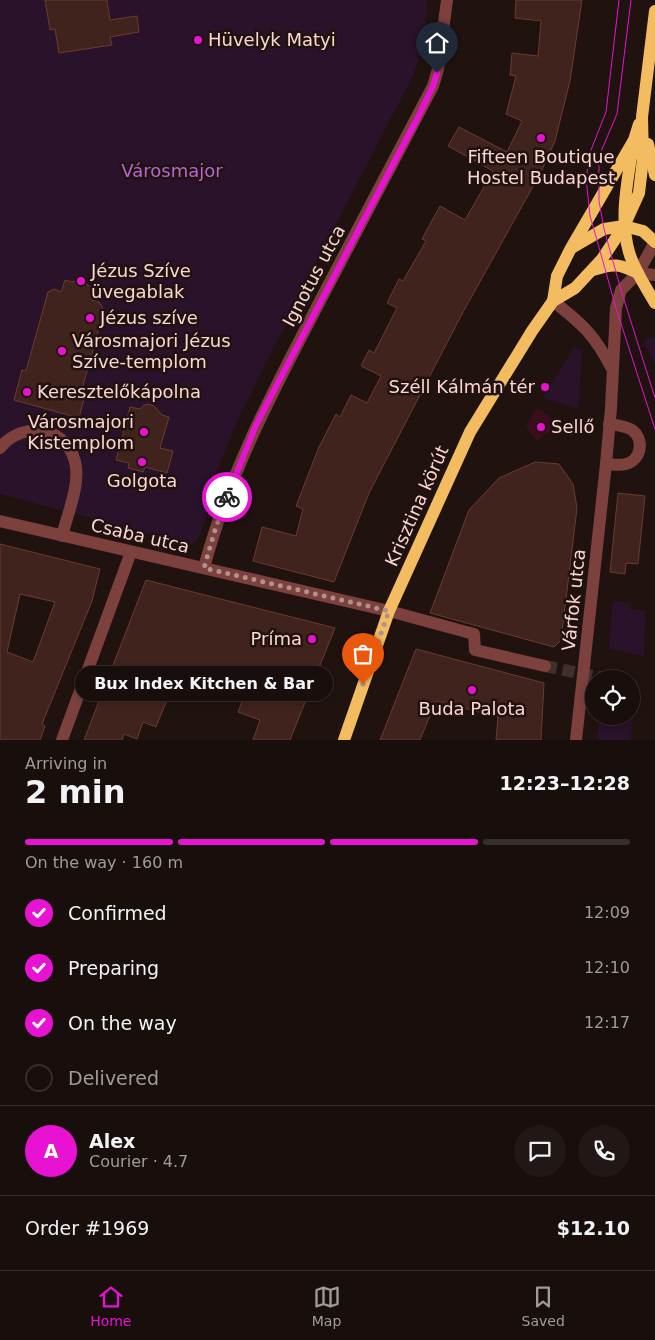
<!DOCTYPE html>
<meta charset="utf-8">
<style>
body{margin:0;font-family:"DejaVu Sans",sans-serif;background:#211714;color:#f1f3f6;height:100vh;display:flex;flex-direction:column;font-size:19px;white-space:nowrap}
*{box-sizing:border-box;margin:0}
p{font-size:16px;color:#9f9c9d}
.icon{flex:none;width:28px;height:28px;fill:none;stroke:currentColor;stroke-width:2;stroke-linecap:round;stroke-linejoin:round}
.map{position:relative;height:740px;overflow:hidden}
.side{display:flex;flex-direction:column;background:#180e0b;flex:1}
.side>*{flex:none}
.controls{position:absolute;left:585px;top:670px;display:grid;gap:10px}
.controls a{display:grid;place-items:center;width:55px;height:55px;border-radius:50%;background:#180e0b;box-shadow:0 2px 8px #0003,0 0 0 1px #362e2c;font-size:25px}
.pin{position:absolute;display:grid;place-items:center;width:42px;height:42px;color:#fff;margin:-51px -21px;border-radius:50% 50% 50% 0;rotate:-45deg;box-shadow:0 0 5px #0007}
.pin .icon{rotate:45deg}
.courier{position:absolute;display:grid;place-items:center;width:50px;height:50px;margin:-25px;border:4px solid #e812d2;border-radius:50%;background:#fff;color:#222;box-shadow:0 1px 6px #0007}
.bubble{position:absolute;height:35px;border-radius:18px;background:#180e0b;box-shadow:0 2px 8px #0003,0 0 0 1px #362e2c;font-size:16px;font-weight:600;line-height:35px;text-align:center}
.headline em{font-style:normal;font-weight:600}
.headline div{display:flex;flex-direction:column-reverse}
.headline{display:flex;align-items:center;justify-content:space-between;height:85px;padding:0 25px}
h1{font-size:32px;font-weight:600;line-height:38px}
.bar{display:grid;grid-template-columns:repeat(4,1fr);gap:8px 5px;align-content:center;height:60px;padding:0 25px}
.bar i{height:6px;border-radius:4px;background:#362e2c}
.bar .selected{background:#e812d2}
.bar p{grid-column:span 4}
.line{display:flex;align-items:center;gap:12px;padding:0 25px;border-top:1px solid #362e2c}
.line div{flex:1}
.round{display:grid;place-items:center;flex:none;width:52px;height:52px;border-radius:26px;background:#211714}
ol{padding:0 25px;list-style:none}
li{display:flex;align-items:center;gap:15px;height:55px}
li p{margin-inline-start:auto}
li .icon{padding:5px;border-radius:50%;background:#e812d2;color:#fff;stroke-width:4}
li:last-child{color:#9f9c9d}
li i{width:28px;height:28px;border:2px solid #362e2c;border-radius:50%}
.tab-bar{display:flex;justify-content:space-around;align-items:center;height:70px;border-top:1px solid #362e2c;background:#180e0b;font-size:14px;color:#9f9c9d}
.tab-bar a{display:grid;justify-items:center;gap:2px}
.tab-bar .selected{color:#e812d2}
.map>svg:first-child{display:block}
.green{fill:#29122a}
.water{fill:#3b0d1e}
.building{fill:#40231c;stroke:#6a3c30;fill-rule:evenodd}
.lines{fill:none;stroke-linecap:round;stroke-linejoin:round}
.minor-tunnel{stroke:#412f2c;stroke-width:12;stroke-dasharray:12 6;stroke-linecap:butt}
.minor{stroke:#7c403d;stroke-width:12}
.major{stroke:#f3bc61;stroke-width:12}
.tram{stroke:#e812d2;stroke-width:1}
.done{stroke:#af918e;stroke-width:5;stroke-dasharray:0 9}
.route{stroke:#e812d2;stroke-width:6}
.poi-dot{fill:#e812d2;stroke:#20120f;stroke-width:2}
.labels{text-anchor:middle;stroke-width:5;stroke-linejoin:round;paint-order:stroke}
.poi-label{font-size:18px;fill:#fcd6d2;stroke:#20120f;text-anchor:start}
.park-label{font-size:18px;fill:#b963d6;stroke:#20120f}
.street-label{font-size:18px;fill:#fcd6d2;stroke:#20120f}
</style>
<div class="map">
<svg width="655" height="740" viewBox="0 0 655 740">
<rect width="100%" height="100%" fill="#20120f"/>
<!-- green -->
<g class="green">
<polygon points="0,0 427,0 426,25 423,42 414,74 337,222 239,417 215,476 220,481 198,540 190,545 0,494"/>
<polygon points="653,337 655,339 655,364 644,344 645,340"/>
<polygon points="574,347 582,351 578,409 543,398"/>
<polygon points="613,601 631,603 630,609 645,611 644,656 609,649"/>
<polygon points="631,699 634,699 631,740 597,740 600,716 631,716"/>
</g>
<!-- water -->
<polygon class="water" points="537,408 560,424 537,441 526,427"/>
<!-- building -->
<g class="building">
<polygon points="45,0 107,0 110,20 137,16 139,32 110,37 112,45 59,53 55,29 50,30"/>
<polygon points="516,0 582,0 570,81 555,141 541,172 462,314 369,493 334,582 253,561 262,527 296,536 303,509 296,506 319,447 336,414 340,417 351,395 367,403 381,376 361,366 369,350 374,353 397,308 387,303 399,279 403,281 426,241 422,239 440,206 465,220 493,171 448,146 459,127 507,152 522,121 506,114 516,76 510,75 512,53 538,56 541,21 515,18"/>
<polygon points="65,280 72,282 79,280 83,281 89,286 95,288 92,300 99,302 104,310 82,389 86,391 79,418 14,400 22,370 26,371 48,292 54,289 61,292"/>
<polygon points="149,404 154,406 162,415 169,417 160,448 173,451 167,473 145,467 143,472 128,468 129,463 116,460 130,407 140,409 144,405"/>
<polygon points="535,462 559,464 573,484 577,508 561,640 554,647 430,613 469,510 499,478"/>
<polygon points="618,493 645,496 638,564 626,563 625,574 610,572"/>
<path d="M0,544L100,569L92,601L42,724L45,726L40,740H0ZM20,594L55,602L33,662L7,652Z"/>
<polygon points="146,580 335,628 290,740 253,740 260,720 238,712 244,696 202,681 195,699 171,690 156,727 143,722 137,739 124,734 122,740 84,740"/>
<polygon points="416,649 544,683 541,740 496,740 498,717 436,701 420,740 380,740"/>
</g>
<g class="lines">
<!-- minor-tunnel -->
<polyline class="minor-tunnel" points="545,666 603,678"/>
<!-- minor -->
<g class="minor">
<polyline points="638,273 655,275"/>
<path d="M553,301C582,324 594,334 611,367"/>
<path d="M0,448C24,418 71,428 76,467C79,487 67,516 62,536"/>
<path d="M606,464C612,464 619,466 626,464C641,460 645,440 632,430C626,426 617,425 609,424"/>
<polyline points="0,521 389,611 474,634 475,650 545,666"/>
<path d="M204,568C229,473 275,387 320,301C358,229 395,158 433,86L438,69L447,0"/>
<polyline points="62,740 131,552"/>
<polyline points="576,740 606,464 611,408 616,308 621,290 638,273 655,242"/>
</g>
<!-- major -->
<g class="major">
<polyline points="648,144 655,175"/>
<path d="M633,145C628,179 619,217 629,252C634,270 646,287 655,303"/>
<polyline points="573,247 604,229 624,226 643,231 655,242"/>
<path d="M593,270C614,263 619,264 638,273"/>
<polyline points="553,301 557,276 571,248 634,140 639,124"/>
<polyline points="344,740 389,611 470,432 532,331 553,301 575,288 602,259 624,226 639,193 643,159 642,117 655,11"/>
</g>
<!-- tram -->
<g class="tram">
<polyline points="619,0 606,112 591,150 586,178 590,216 595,233 616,308 655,429"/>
<polyline points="631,0 617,114 599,156 599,201 604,229 621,290 655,398"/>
</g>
</g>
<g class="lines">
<!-- done -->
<polyline class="done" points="227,497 215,530 204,568 389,611 363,684"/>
<!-- route -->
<polyline class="route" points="227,497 256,425 271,396 418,117 433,86 437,73"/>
</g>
<!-- markers -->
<g class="poi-dot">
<circle cx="198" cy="40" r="5"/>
<circle cx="541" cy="138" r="5"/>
<circle cx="81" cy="281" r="5"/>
<circle cx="90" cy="318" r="5"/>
<circle cx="62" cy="351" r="5"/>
<circle cx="545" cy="387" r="5"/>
<circle cx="27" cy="392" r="5"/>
<circle cx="541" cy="427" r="5"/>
<circle cx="144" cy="432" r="5"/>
<circle cx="142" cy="462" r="5"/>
<circle cx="312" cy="639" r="5"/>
<circle cx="472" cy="690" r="5"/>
</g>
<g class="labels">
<!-- poi labels -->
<g class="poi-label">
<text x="208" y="46">Hüvelyk Matyi</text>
<text x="541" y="163" text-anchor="middle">Fifteen Boutique<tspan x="541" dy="21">Hostel Budapest</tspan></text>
<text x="91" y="277">Jézus Szíve<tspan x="91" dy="21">üvegablak</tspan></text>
<text x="100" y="324">Jézus szíve</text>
<text x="72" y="347">Városmajori Jézus<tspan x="72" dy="21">Szíve-templom</tspan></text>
<text x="535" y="393" text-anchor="end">Széll Kálmán tér</text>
<text x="37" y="398">Keresztelőkápolna</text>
<text x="134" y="428" text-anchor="end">Városmajori<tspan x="134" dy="21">Kistemplom</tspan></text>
<text x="551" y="433">Sellő</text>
<text x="142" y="487" text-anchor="middle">Golgota</text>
<text x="302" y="645" text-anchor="end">Príma</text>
<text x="472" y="715" text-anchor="middle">Buda Palota</text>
</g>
<!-- park labels -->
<g class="park-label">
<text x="172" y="177">Városmajor</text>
</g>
<!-- street labels -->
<g class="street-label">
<text transform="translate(314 276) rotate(-62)" y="6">Ignotus utca</text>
<text transform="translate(417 506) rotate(-66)" y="6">Krisztina körút</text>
<text transform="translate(140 536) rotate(13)" y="6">Csaba utca</text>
<text transform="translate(574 600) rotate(-84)" y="6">Várfok utca</text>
</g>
</g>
</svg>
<div class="controls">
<a><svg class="icon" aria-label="locate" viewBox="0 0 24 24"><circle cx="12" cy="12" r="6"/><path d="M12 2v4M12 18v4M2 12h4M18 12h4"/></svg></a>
</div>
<div class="pin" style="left:363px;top:684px;background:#ea580c"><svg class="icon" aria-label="bag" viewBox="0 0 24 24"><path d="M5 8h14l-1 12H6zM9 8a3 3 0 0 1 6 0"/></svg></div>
<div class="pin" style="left:437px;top:73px;background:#1f2937"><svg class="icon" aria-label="home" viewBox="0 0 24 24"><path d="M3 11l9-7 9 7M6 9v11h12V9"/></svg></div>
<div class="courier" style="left:227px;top:497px"><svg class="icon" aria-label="bike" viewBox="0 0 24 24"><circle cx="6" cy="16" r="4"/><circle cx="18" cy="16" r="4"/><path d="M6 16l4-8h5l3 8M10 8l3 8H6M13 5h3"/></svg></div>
<div class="bubble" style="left:75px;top:666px;width:258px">Bux Index Kitchen &amp; Bar</div>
</div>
<section class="side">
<div class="headline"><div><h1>2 min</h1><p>Arriving in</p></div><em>12:23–12:28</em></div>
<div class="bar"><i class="selected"></i><i class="selected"></i><i class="selected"></i><i></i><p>On the way · 160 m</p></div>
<ol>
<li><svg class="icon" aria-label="check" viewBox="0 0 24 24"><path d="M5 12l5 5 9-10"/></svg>Confirmed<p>12:09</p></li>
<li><svg class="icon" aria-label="check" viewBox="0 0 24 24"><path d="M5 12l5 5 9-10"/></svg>Preparing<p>12:10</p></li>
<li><svg class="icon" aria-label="check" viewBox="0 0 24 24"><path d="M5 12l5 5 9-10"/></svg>On the way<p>12:17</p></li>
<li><i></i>Delivered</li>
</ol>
<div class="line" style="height:90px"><b class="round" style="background:#e812d2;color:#fff">A</b><div><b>Alex</b><p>Courier · 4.7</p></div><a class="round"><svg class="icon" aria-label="chat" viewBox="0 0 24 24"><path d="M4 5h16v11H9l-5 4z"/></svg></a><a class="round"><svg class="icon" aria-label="phone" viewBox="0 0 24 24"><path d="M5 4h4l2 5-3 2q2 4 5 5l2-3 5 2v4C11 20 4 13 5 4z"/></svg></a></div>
<div class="line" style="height:65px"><div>Order #1969</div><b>$12.10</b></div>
</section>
<nav class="tab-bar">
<a class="selected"><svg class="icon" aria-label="home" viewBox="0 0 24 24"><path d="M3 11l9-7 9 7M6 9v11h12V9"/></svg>Home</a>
<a><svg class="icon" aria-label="map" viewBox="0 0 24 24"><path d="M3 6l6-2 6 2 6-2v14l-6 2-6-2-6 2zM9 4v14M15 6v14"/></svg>Map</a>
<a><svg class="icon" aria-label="saved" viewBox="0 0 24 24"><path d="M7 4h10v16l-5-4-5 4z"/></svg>Saved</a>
</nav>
